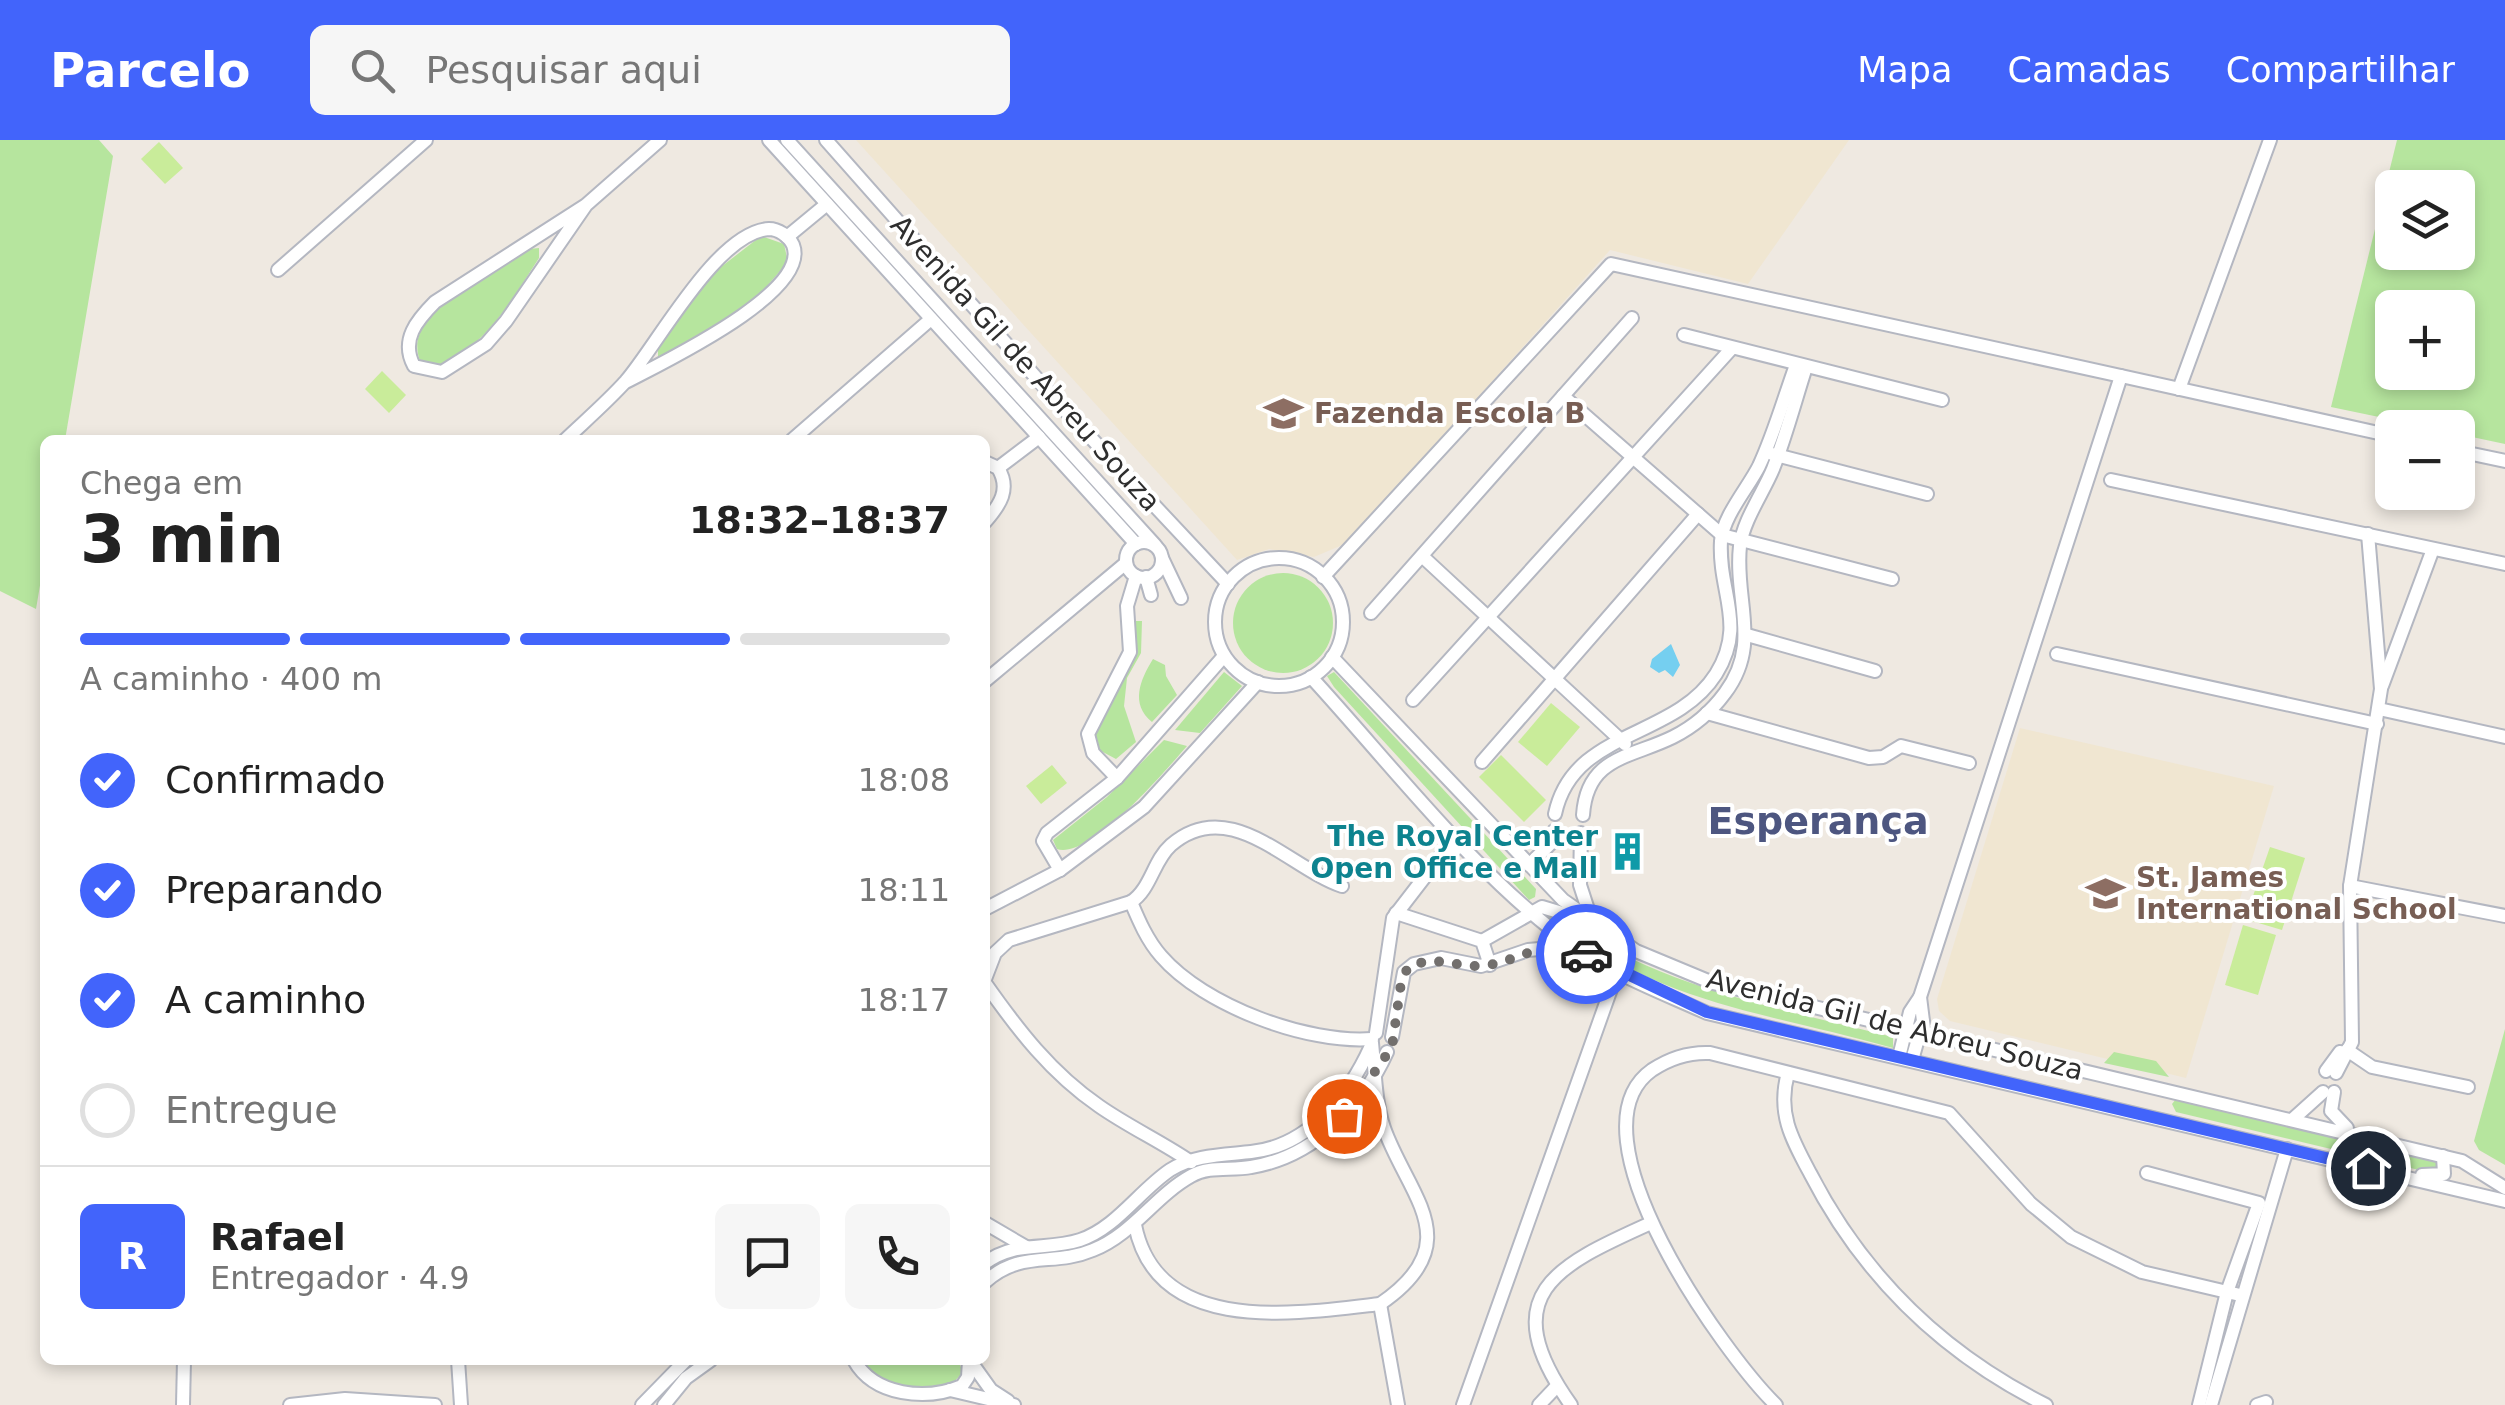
<!DOCTYPE html>
<html lang="pt">
<meta charset="utf-8">
<style>
body{margin:0;font-family:"DejaVu Sans",sans-serif;background:#f6f6f6;color:#222;height:100vh;display:flex;flex-direction:column;font-size:38px;white-space:nowrap}
*{box-sizing:border-box;margin:0}
p{font-size:32px;color:#767676}
.icon{flex:none;width:55px;height:55px;fill:none;stroke:currentColor;stroke-width:2;stroke-linecap:round;stroke-linejoin:round}
.map{position:relative;flex:1;overflow:hidden}
.drawer{position:absolute;left:40px;top:295px;width:950px;height:930px;display:flex;flex-direction:column;background:#fff;border-radius:15px;box-shadow:0 5px 15px #0003}
.drawer>*{flex:none}
.buttons{position:absolute;left:2375px;top:30px;display:grid;gap:20px}
.buttons a{display:grid;place-items:center;width:100px;height:100px;border-radius:15px;background:#fff;box-shadow:0 5px 15px #0003;font-size:50px}
.pin{position:absolute;display:grid;place-items:center;width:85px;height:85px;color:#fff;margin:-42px;border:5px solid #fff;border-radius:50%;box-shadow:0 2px 10px #0007}
.courier{position:absolute;display:grid;place-items:center;width:100px;height:100px;margin:-50px;border:8px solid #4264fb;border-radius:50%;background:#fff;color:#222;box-shadow:0 2px 12px #0007}
.overview em{font-style:normal;font-weight:700}
.overview div{display:flex;flex-direction:column-reverse}
.overview{display:flex;align-items:center;justify-content:space-between;height:170px;padding:0 40px}
h1{font-size:65px;font-weight:700;line-height:75px}
.bar{display:grid;grid-template-columns:repeat(4,1fr);gap:15px 10px;align-content:center;height:120px;padding:0 40px}
.bar i{height:12px;border-radius:8px;background:#e0e0e0}
.bar .active{background:#4264fb}
.bar p{grid-column:span 4}
.line{display:flex;align-items:center;gap:25px;padding:0 40px;border-top:2px solid #e0e0e0}
.line div{flex:1}
.round{display:grid;place-items:center;flex:none;width:105px;height:105px;border-radius:15px;background:#f6f6f6}
ol{padding:0 40px;list-style:none}
li{display:flex;align-items:center;gap:30px;height:110px}
li p{margin-inline-start:auto}
li .icon{padding:10px;border-radius:50%;background:#4264fb;color:#fff;stroke-width:4}
li:last-child{color:#767676}
li i{width:55px;height:55px;border:5px solid #e0e0e0;border-radius:50%}
header{display:flex;align-items:center;gap:60px;box-sizing:border-box;height:140px;padding:0 50px;background:#4264fb;color:#fff}
header strong{font-size:48px}
nav{display:flex;gap:55px;margin-inline-start:auto;font-size:35px}
.search{width:700px;height:90px;background:#f6f6f6;display:flex;align-items:center;gap:25px;box-sizing:border-box;padding:0 35px;border-radius:15px;color:#767676;font-size:38px}
.map>svg:first-child{display:block}
.education{fill:#f0e6d1}
.green{fill:#b6e59e;fill-rule:evenodd}
.pitch{fill:#c9ec9a}
.water{fill:#75cff0}
.lines{fill:none;stroke-linecap:round;stroke-linejoin:round}
.minor-casing{stroke:#b4b7c1;stroke-width:16}
.minor{stroke:#fff;stroke-width:12}
.done{stroke:#726f6d;stroke-width:10;stroke-dasharray:0 18}
.route{stroke:#4264fb;stroke-width:12}
.labels{text-anchor:middle;stroke-width:8;stroke-linejoin:round;paint-order:stroke}
.street-label{font-size:28px;fill:#2e2e2e;stroke:#fff}
.education-label{font-size:28px;font-weight:bold;fill:#785e54;stroke:#fff;text-anchor:start}
.culture-label{font-size:28px;font-weight:bold;fill:#0d838f;stroke:#fff;text-anchor:end}
.district-label{font-size:38px;font-weight:bold;fill:#4d5680;stroke:#fff}
</style>
<header>
<strong>Parcelo</strong>
<div class="search"><svg class="icon" aria-label="search" viewBox="0 0 24 24"><circle cx="10" cy="10" r="6"/><path d="M15 15l6 6"/></svg>Pesquisar aqui</div>
<nav><a>Mapa</a><a>Camadas</a><a>Compartilhar</a></nav>
</header>
<div class="map">
<svg width="2505" height="1265" viewBox="0 0 2505 1265">
<rect width="100%" height="100%" fill="#efe9e1"/>
<!-- education -->
<g class="education">
<polygon points="856,0 1849,0 1748,144 1610,110 1347,403 1314,417 1269,409 1237,420"/>
<polygon points="2020,588 2274,646 2186,938 1950,881 1939,871 1937,859"/>
</g>
<!-- green -->
<g class="green">
<polygon points="0,0 99,0 113,16 65,300 45,300 45,416 36,469 0,451"/>
<path d="M2397,0H2505V304L2458,294V288L2427,287L2331,267ZM2392,48H2458V112H2392ZM2392,168H2458V232H2392Z"/>
<polygon points="761,96 784,104 788,122 747,169 658,219 658,209 708,137"/>
<path d="M539,108V118C511,161 488,204 440,225L420,221C400,168 497,134 529,109Z"/>
<circle cx="1283" cy="483" r="50"/>
<path d="M1133,481H1142L1141,513L1127,538L1124,566L1136,602L1116,619L1099,610C1083,576 1127,543 1136,514C1139,503 1135,492 1133,481Z"/>
<path d="M1153,519L1165,525L1166,536L1177,555L1152,582C1130,564 1140,540 1153,519Z"/>
<polygon points="1224,532 1242,546 1200,593 1175,590"/>
<polygon points="1334,532 1536,749 1535,757 1529,760 1334,547 1327,536"/>
<path d="M1164,600L1187,606C1166,630 1090,720 1057,709L1053,700L1107,657Z"/>
<path d="M1552,771C1650,846 1775,867 1893,897V908C1758,870 1666,866 1548,778Z"/>
<polygon points="2505,889 2505,1025 2479,1010 2474,1001"/>
<polygon points="2114,912 2156,921 2169,937 2104,923"/>
<polygon points="2176,959 2428,1019 2437,1022 2437,1027 2435,1031 2419,1030 2176,972 2172,964"/>
<path d="M859,1220H958L963,1232L952,1244C910,1248 887,1254 859,1220Z"/>
</g>
<!-- pitch -->
<g class="pitch">
<polygon points="159,2 183,28 165,44 141,19"/>
<polygon points="382,231 406,255 389,273 365,249"/>
<polygon points="1551,563 1580,587 1547,626 1518,602"/>
<polygon points="1501,615 1546,660 1524,682 1479,637"/>
<polygon points="1052,625 1067,643 1041,664 1026,646"/>
<polygon points="2270,707 2305,718 2282,790 2245,779"/>
<polygon points="2243,785 2276,795 2258,855 2225,845"/>
</g>
<!-- water -->
<polygon class="water" points="1671,504 1680,525 1673,537 1665,530 1659,533 1650,527 1652,519"/>
<g class="lines">
<defs>
<g id="minor">
<polyline points="769,0 1136,404"/>
<polyline points="787,0 1155,405"/>
<polyline points="826,0 1063,268 1228,444"/>
<path d="M586,65L506,181L486,204L442,232L414,226C400,200 417,180 435,162L586,65L660,0"/>
<polyline points="787,97 827,64"/>
<polyline points="278,130 426,0"/>
<polyline points="1684,195 1942,260"/>
<polyline points="2179,249 2270,0"/>
<polyline points="1563,256 1722,395 1892,439"/>
<path d="M565,300C585,281 607,262 626,241C658,204 717,92 769,89C778,89 789,96 793,105C812,153 657,225 624,243"/>
<polyline points="792,300 931,179"/>
<polyline points="2458,311 2505,321"/>
<polyline points="1772,314 1927,354"/>
<path d="M985,322L998,328C1011,349 1000,365 985,382"/>
<polyline points="998,328 1039,297"/>
<polyline points="2111,340 2505,424"/>
<circle cx="1144" cy="420" r="18"/>
<polyline points="1422,416 1625,604"/>
<polyline points="1162,418 1181,458"/>
<circle cx="1279" cy="482" r="64"/>
<polyline points="1146,437 1151,455"/>
<polyline points="1323,437 1611,124 2121,236"/>
<polyline points="1371,473 1632,178"/>
<polyline points="1747,495 1875,531"/>
<polyline points="2057,514 2377,584"/>
<polyline points="1332,517 1563,760 1636,811 1713,843 2462,1021 2505,1048"/>
<path d="M1311,537C1390,623 1477,737 1571,804C1612,834 1661,852 1707,873L2505,1061"/>
<polyline points="985,541 1126,423"/>
<polyline points="2382,546 2433,409"/>
<polyline points="1413,560 1732,208"/>
<polyline points="2379,569 2505,597"/>
<polyline points="1707,573 1869,618 1883,617 1901,606 1969,623"/>
<polyline points="1482,622 1698,374"/>
<polyline points="1117,638 1093,613 1088,594 1130,512 1127,466 1136,436"/>
<path d="M1555,674C1573,589 1674,600 1716,534C1747,484 1718,453 1721,401C1723,376 1748,348 1759,326C1774,294 1784,258 1796,225"/>
<path d="M1583,675C1587,616 1631,618 1673,597C1693,587 1711,572 1725,553C1762,504 1734,460 1740,406C1743,381 1763,353 1773,329C1786,296 1795,261 1806,227"/>
<polyline points="1529,725 1554,700 1554,691"/>
<polyline points="1060,730 1043,701 1047,693 1117,638 1224,516"/>
<path d="M1342,746C1289,728 1230,654 1171,705C1153,721 1151,749 1131,762C1139,781 1147,800 1161,816C1204,866 1308,904 1372,899"/>
<polyline points="2350,746 2505,776"/>
<polyline points="985,769 1060,730 1144,667 1258,542"/>
<polyline points="1396,773 1482,801 1490,825"/>
<polyline points="1482,801 1542,767 1592,782 1580,745 1581,693"/>
<polyline points="985,839 995,813 1009,800 1131,762"/>
<path d="M985,843C1018,890 1051,933 1099,966C1129,987 1162,1002 1191,1022"/>
<polyline points="1376,893 1393,778 1440,717 1464,705"/>
<polyline points="1392,897 1404,832 1414,824 1441,818 1481,826 1528,810 1574,806"/>
<polyline points="2347,910 2372,927 2468,947"/>
<polyline points="1899,917 1910,872 1920,857 2121,236 2392,296"/>
<polyline points="1912,920 1923,881 1920,857"/>
<polyline points="2326,931 2340,912"/>
<path d="M1788,933C1777,972 1791,998 1810,1033C1863,1136 1942,1213 2046,1265"/>
<polyline points="2336,933 2352,902 2350,746 2381,549 2368,394"/>
<polyline points="2334,952 2331,971 2347,988"/>
<polyline points="2293,979 2323,952"/>
<polyline points="2147,1033 2259,1063 2227,1152 2199,1265"/>
<polyline points="2422,1035 2444,1034 2443,1016"/>
<polyline points="985,1083 1026,1107"/>
<path d="M1135,1085C1157,1196 1295,1174 1380,1164C1470,1103 1408,1056 1384,988C1375,962 1375,931 1372,903"/>
<path d="M985,1123C1016,1100 1046,1111 1080,1100C1116,1088 1139,1051 1170,1030C1193,1015 1224,1015 1251,1012C1309,1006 1349,955 1371,906"/>
<path d="M985,1142C1022,1109 1053,1127 1093,1110C1133,1094 1155,1056 1191,1036C1210,1025 1231,1031 1251,1027C1314,1017 1362,967 1387,912"/>
<polyline points="1380,1164 1398,1265"/>
<polyline points="458,1220 461,1265"/>
<path d="M854,1220C874,1256 926,1261 962,1246L968,1237L969,1220"/>
<polyline points="971,1222 991,1250 1008,1261"/>
<polyline points="950,1250 1014,1265"/>
<polyline points="183,1265 184,1220"/>
<polyline points="290,1265 345,1259 435,1265"/>
<polyline points="642,1265 686,1220"/>
<polyline points="664,1265 686,1238 711,1220"/>
<polyline points="1463,1265 1617,832"/>
<polyline points="1539,1265 1557,1246"/>
<path d="M1571,1265C1493,1155 1555,1126 1651,1083"/>
<path d="M1776,1265C1724,1214 1564,992 1652,930C1670,918 1688,912 1710,913L1949,973L2031,1064L2071,1097L2142,1132L2240,1155"/>
<polyline points="2211,1265 2287,1009"/>
<polyline points="2257,1265 2266,1262"/>
</g>
</defs>
<!-- minor casing -->
<use href="#minor" class="minor-casing"/>
<!-- minor -->
<use href="#minor" class="minor"/>
</g>
<g class="lines">
<!-- done -->
<path class="done" d="M1344,976L1392,907L1401,843L1408,827C1435,815 1451,826 1478,826C1514,826 1549,792 1586,814"/>
<!-- route -->
<polyline class="route" points="1586,814 1707,872 2368,1028"/>
</g>
<!-- icons -->
<defs>
<symbol id="university-bare" viewBox="-9 -9 18 18"><path d="M0-5L7-2L0 1L-7-2ZM-4 1L0 2.5L4 1V4Q0 6-4 4Z" fill="#8d6e63" stroke="#fff" stroke-width="2.5" paint-order="stroke"/></symbol>
<symbol id="building-bare" viewBox="-9 -9 18 18"><path d="M-4-6H4V6H1V3H-1V6H-4ZM-2.5-4.3h1.7v1.8h-1.7ZM.8-4.3h1.7v1.8H.8ZM-2.5-1h1.7V.8h-1.7ZM.8-1h1.7V.8H.8Z" fill="#0f9aa8" stroke="#fff" stroke-width="2.5" paint-order="stroke"/></symbol>
<symbol id="school-bare" viewBox="-9 -9 18 18"><path d="M0-5L7-2L0 1L-7-2ZM-4 1L0 2.5L4 1V4Q0 6-4 4Z" fill="#8d6e63" stroke="#fff" stroke-width="2.5" paint-order="stroke"/></symbol>
</defs>
<g fill-rule="evenodd">
<use href="#university-bare" x="1256" y="246" width="55" height="55"/>
<use href="#building-bare" x="1600" y="684" width="55" height="55"/>
<use href="#school-bare" x="2078" y="726" width="55" height="55"/>
</g>
<g class="labels">
<!-- street labels -->
<g class="street-label">
<text transform="translate(1026 223) rotate(48)" y="10">Avenida Gil de Abreu Souza</text>
<text transform="translate(1895 884) rotate(14)" y="10">Avenida Gil de Abreu Souza</text>
</g>
<!-- education labels -->
<g class="education-label">
<text x="1314" y="283">Fazenda Escola B</text>
<text x="2136" y="747">St. James<tspan x="2136" dy="32">International School</tspan></text>
</g>
<!-- culture labels -->
<g class="culture-label">
<text x="1598" y="706">The Royal Center<tspan x="1598" dy="32">Open Office e Mall</tspan></text>
</g>
<!-- district labels -->
<g class="district-label">
<text x="1818" y="694">Esperança</text>
</g>
</g>
</svg>
<div class="buttons">
<a><svg class="icon" aria-label="layers" viewBox="0 0 24 24"><path d="M12 4l9 5-9 5-9-5zM3 14l9 5 9-5"/></svg></a>
<a>+</a>
<a>−</a>
</div>
<div class="pin" style="left:1344px;top:976px;background:#ea580c"><svg class="icon" aria-label="bag" viewBox="0 0 24 24"><path d="M5 8h14l-1 12H6zM9 8a3 3 0 0 1 6 0"/></svg></div>
<div class="pin" style="left:2368px;top:1028px;background:#1f2937"><svg class="icon" aria-label="home" viewBox="0 0 24 24"><path d="M3 11l9-7 9 7M6 9v11h12V9"/></svg></div>
<div class="courier" style="left:1586px;top:814px"><svg class="icon" aria-label="car" viewBox="0 0 24 24"><path d="M5 17H2v-5l4-1 3-4h7l3 4 3 1v5h-3M9 17h6M6 11h13"/><circle cx="7" cy="17" r="2"/><circle cx="17" cy="17" r="2"/></svg></div>
<section class="drawer">
<div class="overview"><div><h1>3 min</h1><p>Chega em</p></div><em>18:32–18:37</em></div>
<div class="bar"><i class="active"></i><i class="active"></i><i class="active"></i><i></i><p>A caminho · 400 m</p></div>
<ol>
<li><svg class="icon" aria-label="check" viewBox="0 0 24 24"><path d="M5 12l5 5 9-10"/></svg>Confirmado<p>18:08</p></li>
<li><svg class="icon" aria-label="check" viewBox="0 0 24 24"><path d="M5 12l5 5 9-10"/></svg>Preparando<p>18:11</p></li>
<li><svg class="icon" aria-label="check" viewBox="0 0 24 24"><path d="M5 12l5 5 9-10"/></svg>A caminho<p>18:17</p></li>
<li><i></i>Entregue</li>
</ol>
<div class="line" style="height:180px"><b class="round" style="background:#4264fb;color:#fff">R</b><div><b>Rafael</b><p>Entregador · 4.9</p></div><a class="round"><svg class="icon" aria-label="chat" viewBox="0 0 24 24"><path d="M4 5h16v11H9l-5 4z"/></svg></a><a class="round"><svg class="icon" aria-label="phone" viewBox="0 0 24 24"><path d="M5 4h4l2 5-3 2q2 4 5 5l2-3 5 2v4C11 20 4 13 5 4z"/></svg></a></div>
</section>
</div>
